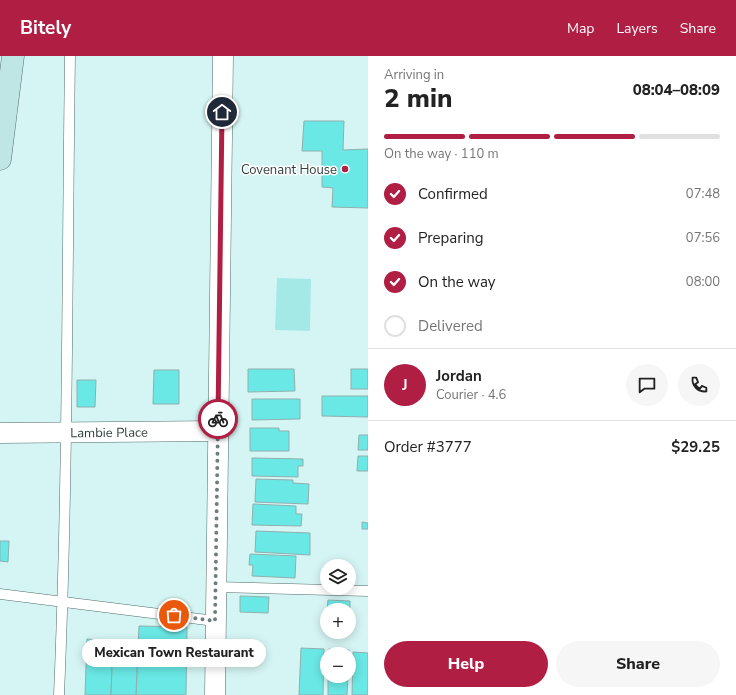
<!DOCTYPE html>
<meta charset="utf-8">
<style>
body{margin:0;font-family:"Nunito Sans",sans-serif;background:#f6f6f6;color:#222;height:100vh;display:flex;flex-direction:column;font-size:15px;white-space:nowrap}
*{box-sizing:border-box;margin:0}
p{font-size:13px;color:#767676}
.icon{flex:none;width:22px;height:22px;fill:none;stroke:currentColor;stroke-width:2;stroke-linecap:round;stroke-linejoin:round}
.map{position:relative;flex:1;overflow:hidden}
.sheet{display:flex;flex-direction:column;background:#fff;width:368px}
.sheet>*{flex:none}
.controls{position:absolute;left:320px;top:503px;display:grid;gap:8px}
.controls a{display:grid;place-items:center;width:36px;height:36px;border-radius:50%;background:#fff;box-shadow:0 2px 10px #0003;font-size:20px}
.pin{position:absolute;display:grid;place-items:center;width:34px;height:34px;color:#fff;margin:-17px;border:2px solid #fff;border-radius:50%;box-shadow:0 1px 4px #0007}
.courier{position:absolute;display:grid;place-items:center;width:40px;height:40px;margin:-20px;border:3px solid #b11e44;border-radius:50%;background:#fff;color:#222;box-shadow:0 1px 5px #0007}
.bubble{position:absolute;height:28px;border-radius:14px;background:#fff;box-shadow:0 2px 10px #0003;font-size:13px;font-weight:800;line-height:28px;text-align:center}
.overview em{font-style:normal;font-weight:800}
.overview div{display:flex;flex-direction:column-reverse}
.overview{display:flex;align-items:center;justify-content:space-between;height:68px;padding:0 16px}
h1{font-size:26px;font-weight:800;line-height:30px}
.bar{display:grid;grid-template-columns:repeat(4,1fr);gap:6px 4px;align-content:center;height:48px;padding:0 16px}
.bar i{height:5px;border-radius:3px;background:#e0e0e0}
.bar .current{background:#b11e44}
.bar p{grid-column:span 4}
.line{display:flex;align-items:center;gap:10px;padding:0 16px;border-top:1px solid #e0e0e0}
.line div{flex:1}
.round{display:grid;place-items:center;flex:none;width:42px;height:42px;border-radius:21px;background:#f6f6f6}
ol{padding:0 16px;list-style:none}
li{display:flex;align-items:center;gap:12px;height:44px}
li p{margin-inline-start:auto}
li .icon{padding:4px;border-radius:50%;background:#b11e44;color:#fff;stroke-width:4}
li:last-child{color:#767676}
li i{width:22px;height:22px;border:2px solid #e0e0e0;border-radius:50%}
.button{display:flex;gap:8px;margin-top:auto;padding:8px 16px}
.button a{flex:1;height:46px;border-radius:24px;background:#b11e44;color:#fff;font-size:16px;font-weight:800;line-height:46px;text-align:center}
.button a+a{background:#f6f6f6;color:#222}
header{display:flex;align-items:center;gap:24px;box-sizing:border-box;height:56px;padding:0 20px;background:#b11e44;color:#fff}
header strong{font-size:19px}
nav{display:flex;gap:22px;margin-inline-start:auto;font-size:14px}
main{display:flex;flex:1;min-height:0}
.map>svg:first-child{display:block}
.green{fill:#a5e9e7}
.building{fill:#69e8e5;stroke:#90afae}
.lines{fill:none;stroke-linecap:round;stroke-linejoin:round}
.lane-casing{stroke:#506d6c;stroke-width:11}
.street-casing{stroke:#506d6c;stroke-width:21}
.secondary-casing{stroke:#506d6c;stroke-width:23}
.lane{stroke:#fff;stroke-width:10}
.street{stroke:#fff;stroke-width:20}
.secondary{stroke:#bfe6e5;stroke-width:22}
.done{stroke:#6c7f7e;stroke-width:4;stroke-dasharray:0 7.2}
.route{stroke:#b11e44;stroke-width:5}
.poi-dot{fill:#b11e44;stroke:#fff;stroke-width:1.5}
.labels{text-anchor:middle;stroke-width:3;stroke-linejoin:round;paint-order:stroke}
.poi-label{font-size:13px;fill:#33403f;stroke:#fff;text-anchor:end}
.street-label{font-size:13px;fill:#33403f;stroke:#fff}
</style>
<header>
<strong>Bitely</strong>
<nav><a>Map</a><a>Layers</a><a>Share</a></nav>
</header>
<main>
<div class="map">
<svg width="368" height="639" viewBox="0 0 368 639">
<rect width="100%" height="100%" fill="#d5f5f4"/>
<!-- green -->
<polygon class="green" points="277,222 311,223 310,275 275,274"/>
<!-- building -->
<g class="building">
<polygon points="304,65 344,65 343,94 368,93 368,152 332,151 333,132 322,131 322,95 302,95"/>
<polygon points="248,313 294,313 295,335 248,336"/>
<rect x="351" y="313" width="17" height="20"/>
<polygon points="154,314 179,314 179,348 153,348"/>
<polygon points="77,324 96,324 95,351 77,351"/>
<polygon points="322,340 368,340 368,361 322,360"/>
<polygon points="252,343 300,343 300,363 252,364"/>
<polygon points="250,372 279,372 279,375 289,375 289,395 250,395"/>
<polygon points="359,379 368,379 368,394 358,394"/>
<polygon points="358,400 368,400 368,415 357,415"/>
<polygon points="252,402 303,403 303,410 298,410 298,421 252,420"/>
<polygon points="256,423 293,424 293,427 309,428 308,448 255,446"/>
<polygon points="253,448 296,450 296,458 302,458 301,470 252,469"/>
<polygon points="362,466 368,467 368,473 362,473"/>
<polygon points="256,475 310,477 310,499 255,496"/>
<polygon points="0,485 9,485 8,506 0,505"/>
<polygon points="250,498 296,500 295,522 252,520 253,509 249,509"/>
<polygon points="240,540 269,541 268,557 240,556"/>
<polygon points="328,544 350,545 350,561 349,554 327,554"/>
<polygon points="139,570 187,571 186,639 136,639"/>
<polygon points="87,583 113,585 111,639 85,639"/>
<polygon points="113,585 138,588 136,639 111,639"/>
<polygon points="301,592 324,593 323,639 299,639"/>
<polygon points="329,593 349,594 349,598 329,598"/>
<polygon points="353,596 368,597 368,639 352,639"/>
<polygon points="328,620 348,620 347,639 328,639"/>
</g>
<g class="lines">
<defs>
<g id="lane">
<polyline points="216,531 368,535"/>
<polyline points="0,538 215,565"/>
<path d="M59,639C68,426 67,213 70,0"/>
</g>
<g id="street">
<path id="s1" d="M0,377L218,375"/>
<polyline points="215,639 223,0"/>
</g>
<polyline id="secondary" points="0,103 13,0"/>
</defs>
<!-- lane casing -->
<use href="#lane" class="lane-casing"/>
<!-- street casing -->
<use href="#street" class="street-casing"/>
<!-- secondary casing -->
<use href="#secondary" class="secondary-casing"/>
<!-- lane -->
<use href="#lane" class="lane"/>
<!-- street -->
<use href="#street" class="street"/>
<!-- secondary -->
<use href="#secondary" class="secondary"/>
</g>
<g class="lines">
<!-- done -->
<polyline class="done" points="174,559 215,565 218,363"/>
<!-- route -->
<polyline class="route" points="218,363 222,56"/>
</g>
<!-- markers -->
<circle class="poi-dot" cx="345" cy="113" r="4"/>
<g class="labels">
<!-- poi labels -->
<g class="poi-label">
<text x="337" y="118">Covenant House</text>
</g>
<!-- street labels -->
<g class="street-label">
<text dy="5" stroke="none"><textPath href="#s1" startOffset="109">Lambie Place</textPath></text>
</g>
</g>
</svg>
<div class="controls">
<a><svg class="icon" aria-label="layers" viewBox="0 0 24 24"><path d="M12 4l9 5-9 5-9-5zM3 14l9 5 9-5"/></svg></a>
<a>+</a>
<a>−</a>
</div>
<div class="pin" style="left:174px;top:559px;background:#ea580c"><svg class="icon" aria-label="bag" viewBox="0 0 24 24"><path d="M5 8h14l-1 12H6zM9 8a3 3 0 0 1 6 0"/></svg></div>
<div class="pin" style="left:222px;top:56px;background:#1f2937"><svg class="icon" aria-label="home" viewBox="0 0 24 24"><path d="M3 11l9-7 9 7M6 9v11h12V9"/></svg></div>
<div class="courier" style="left:218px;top:363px"><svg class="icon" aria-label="bike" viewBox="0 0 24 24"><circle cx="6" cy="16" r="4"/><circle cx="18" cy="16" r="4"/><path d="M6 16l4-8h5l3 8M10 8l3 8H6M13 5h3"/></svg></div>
<div class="bubble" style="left:82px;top:583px;width:184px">Mexican Town Restaurant</div>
</div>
<section class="sheet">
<div class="overview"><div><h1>2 min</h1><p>Arriving in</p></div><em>08:04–08:09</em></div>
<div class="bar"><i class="current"></i><i class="current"></i><i class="current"></i><i></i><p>On the way · 110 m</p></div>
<ol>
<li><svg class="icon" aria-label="check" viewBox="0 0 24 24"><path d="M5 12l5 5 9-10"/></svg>Confirmed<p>07:48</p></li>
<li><svg class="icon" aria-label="check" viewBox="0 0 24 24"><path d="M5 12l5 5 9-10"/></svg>Preparing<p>07:56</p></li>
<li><svg class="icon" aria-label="check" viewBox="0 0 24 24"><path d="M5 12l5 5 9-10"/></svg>On the way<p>08:00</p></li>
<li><i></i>Delivered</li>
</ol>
<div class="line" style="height:72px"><b class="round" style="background:#b11e44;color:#fff">J</b><div><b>Jordan</b><p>Courier · 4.6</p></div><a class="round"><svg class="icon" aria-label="chat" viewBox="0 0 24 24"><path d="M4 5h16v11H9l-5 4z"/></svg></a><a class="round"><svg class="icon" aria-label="phone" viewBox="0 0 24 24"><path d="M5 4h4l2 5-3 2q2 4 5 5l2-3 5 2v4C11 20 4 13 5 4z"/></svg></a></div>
<div class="line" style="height:52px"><div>Order #3777</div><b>$29.25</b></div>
<div class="button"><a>Help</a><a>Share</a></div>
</section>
</main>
